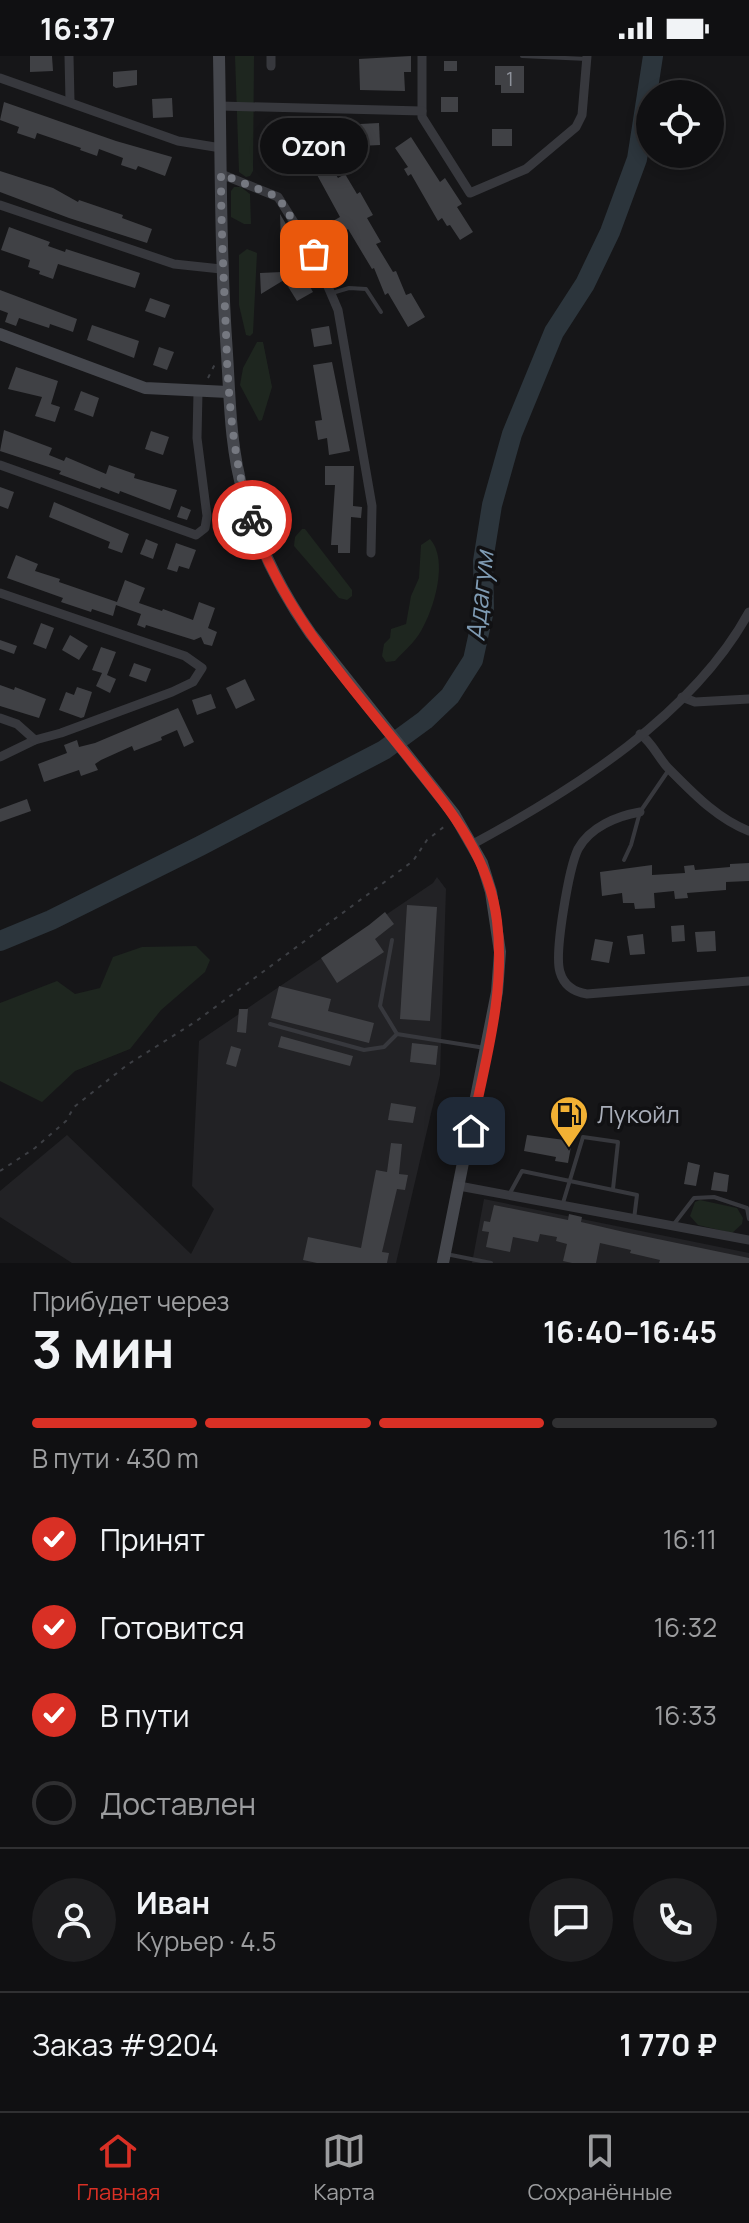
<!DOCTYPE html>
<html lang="ru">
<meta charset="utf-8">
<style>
body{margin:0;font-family:Manrope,sans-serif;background:#1e1e20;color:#f1f3f6;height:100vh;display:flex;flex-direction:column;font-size:30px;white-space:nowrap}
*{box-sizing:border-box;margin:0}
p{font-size:26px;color:#9c9d9f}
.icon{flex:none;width:44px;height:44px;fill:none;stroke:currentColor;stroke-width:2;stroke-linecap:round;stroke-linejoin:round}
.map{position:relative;height:1207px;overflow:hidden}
.panel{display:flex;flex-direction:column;background:#101012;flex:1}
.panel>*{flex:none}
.controls{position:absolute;left:636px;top:24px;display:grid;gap:16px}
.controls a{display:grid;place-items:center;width:88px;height:88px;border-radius:50%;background:#101012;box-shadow:0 4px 12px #0003,0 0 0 2px #303032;font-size:40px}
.pin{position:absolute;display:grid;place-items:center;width:68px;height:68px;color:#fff;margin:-34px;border-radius:16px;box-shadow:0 4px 12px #0006}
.courier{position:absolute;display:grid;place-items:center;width:80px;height:80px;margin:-40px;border:6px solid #d93025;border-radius:50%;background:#fff;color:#222;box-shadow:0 2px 10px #0007}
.bubble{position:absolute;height:56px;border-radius:28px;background:#101012;box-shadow:0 4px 12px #0003,0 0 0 2px #303032;font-size:26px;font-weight:700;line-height:56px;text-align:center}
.summary em{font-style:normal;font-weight:700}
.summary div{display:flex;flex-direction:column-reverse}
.summary{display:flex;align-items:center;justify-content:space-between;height:136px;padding:0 32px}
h1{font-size:52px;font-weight:700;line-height:60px}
.bar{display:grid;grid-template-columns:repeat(4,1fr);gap:12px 8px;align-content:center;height:96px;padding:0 32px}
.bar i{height:10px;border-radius:6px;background:#303032}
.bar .current{background:#d93025}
.bar p{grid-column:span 4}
.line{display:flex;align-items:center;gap:20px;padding:0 32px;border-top:2px solid #303032}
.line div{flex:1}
.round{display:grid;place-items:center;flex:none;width:84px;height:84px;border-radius:42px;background:#1e1e20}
ol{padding:0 32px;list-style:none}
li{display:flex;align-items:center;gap:24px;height:88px}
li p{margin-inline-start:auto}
li .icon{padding:8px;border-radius:50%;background:#d93025;color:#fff;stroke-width:4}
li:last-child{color:#9c9d9f}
li i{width:44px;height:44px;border:4px solid #303032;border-radius:50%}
.status{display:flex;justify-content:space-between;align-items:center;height:56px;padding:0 40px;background:#101012;direction:ltr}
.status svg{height:22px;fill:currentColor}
.tab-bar{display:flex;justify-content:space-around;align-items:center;height:112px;border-top:2px solid #303032;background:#101012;font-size:22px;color:#9c9d9f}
.tab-bar a{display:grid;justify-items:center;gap:4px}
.tab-bar .current{color:#d93025}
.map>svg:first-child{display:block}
.built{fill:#222225}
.green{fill:#1e261f}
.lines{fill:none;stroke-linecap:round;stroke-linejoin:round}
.river{stroke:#2c353c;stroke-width:20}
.building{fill:#404145}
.path{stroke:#3d3f44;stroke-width:2;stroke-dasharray:4 6;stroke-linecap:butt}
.lane{stroke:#37383d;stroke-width:4}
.street{stroke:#37383d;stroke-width:9}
.secondary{stroke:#45474d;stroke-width:12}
.done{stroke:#757880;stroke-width:8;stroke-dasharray:0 14.4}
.route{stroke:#d93025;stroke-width:10}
.labels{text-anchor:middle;stroke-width:7;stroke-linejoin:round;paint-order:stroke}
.number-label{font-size:20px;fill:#8e929b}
.poi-label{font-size:24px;fill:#a8adb8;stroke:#111113;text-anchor:start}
.water-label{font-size:26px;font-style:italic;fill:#7f9bb3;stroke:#111113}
</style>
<div class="status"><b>16:37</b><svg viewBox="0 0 49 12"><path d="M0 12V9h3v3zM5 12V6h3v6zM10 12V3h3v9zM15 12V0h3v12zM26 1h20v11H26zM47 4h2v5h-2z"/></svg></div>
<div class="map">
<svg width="749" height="1207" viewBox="0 0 749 1207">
<rect width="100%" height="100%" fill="#161618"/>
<!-- built -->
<g class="built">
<polygon points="437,821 446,833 440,1019 396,1207 72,1207 0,1161 0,1135 67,1079 191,1198 214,1153 192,1130 199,985 433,827"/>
<polygon points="484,1143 749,1197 749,1207 472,1207"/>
</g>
<!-- green -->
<g class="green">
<polygon points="235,0 254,0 253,115 250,120 246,121 239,116"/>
<polygon points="234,131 241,131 250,138 251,168 244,168 231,161 231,135"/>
<polygon points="247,193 257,197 253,277 250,280 246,279 239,249 239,199"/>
<polygon points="257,286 263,286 272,331 262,364 259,365 240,329 243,312"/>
<polygon points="302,473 305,473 352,534 352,540 347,544 339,542 294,490 295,481"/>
<path d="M430,483C449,504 434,553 421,575C415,586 403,596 395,605L386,606L382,600L384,588L390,582L391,573L406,568L411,540L419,522L421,489Z"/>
<polygon points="196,890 210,904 205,916 161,954 130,993 75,1015 42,1046 0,1025 0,947 57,925 75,938 100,932 113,901 142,891"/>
<polygon points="700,1144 737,1152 743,1162 742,1168 732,1177 698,1169 690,1160 695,1146"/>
</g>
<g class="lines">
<!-- river -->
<polyline class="river" points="0,885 51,864 200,790 384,694 425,664 450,640 473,604 484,554 483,505 492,449 512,378 554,276 585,228 610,176 637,103 653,0"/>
</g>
<!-- building -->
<g class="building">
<polygon points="30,0 52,0 53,15 30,16"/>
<polygon points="411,0 411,16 404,16 405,35 360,34 359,3"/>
<rect x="444" y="5" width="13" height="10"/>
<polygon points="495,10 524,10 524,37 501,37 501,29 495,29"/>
<polygon points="137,14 137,29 116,32 113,30 113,16"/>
<rect x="441" y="41" width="17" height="15"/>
<polygon points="172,42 173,61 153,62 152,43"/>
<polygon points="4,46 116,85 172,101 165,120 138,110 136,114 121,109 123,102 99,93 97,100 80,94 81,92 37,77 35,83 17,77 19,71 0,64"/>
<polygon points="379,67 380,89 360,90 360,68"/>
<rect x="492" y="73" width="20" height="17"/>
<polygon points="311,76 320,91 303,101 294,85"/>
<polygon points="411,81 440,126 445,122 462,148 457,151 473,176 460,184 450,169 447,170 442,162 438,165 411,118 408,120 404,113 408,111 395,92"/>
<polygon points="330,109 338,122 345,118 357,138 360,136 373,159 367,162 381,186 376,188 393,216 396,215 406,239 411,237 425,261 408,271 388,237 385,239 374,212 372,213 348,173 340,178 333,165 340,161 316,117"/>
<polygon points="0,115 53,132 78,146 79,144 123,159 122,162 152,173 147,187 69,162 0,136"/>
<polygon points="280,158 311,210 301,215 313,236 297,245 284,224 261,238 260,217 282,216"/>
<polygon points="9,171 50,186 48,190 65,196 66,193 140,217 135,232 58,208 53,223 39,218 40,215 28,211 30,204 1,194"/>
<polygon points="0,234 77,263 73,276 50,268 49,272 19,262 16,270 5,266 8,257 0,254"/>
<polygon points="150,242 170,249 165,262 145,255"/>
<polygon points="92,269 139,285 134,302 87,284"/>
<polygon points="329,270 332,288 314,291 311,273"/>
<polygon points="159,291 174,296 167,314 153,309"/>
<polygon points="332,306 350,395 329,399 327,382 318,384 315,365 322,364 313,309"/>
<polygon points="16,311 58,325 51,348 60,351 55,366 35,360 42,341 8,333"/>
<polygon points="81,335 99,342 93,361 74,354"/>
<polygon points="4,374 52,392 49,399 64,405 66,401 106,418 109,409 135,418 134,422 177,434 170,454 120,435 119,438 101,431 100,433 59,418 61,415 0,395"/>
<polygon points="151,375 169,381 163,399 145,393"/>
<polygon points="325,410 354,410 353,450 362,451 361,462 351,461 350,497 338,497 338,489 331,489 335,429 325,429"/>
<polygon points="0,431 14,436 8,453 0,450"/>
<polygon points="54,446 129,478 122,497 108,492 110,486 49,461"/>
<polygon points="181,450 191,454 187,464 177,461"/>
<polygon points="146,483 158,488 153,503 140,498"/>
<polygon points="176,487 196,494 189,513 179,510 177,516 167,513"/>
<polygon points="16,499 38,508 35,515 60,523 59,526 117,546 125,524 145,532 139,547 162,555 163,553 193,564 199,546 215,552 208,572 217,576 212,590 204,588 201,581 194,584 146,569 145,572 137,569 141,558 116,549 113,560 92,553 91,556 61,546 63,542 7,522"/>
<polygon points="41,567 54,572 46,593 33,588"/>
<polygon points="70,579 88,590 79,604 62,594"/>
<polygon points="0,584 17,590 14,598 0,593"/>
<polygon points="101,591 116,596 107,619 116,623 110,637 96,630 102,617 92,614"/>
<polygon points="134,607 151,613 146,626 129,620"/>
<polygon points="245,623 255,644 236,653 226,632"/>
<polygon points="0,629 14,634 15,631 46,643 39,662 0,650"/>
<polygon points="77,631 92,636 84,661 81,662 59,654 66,636 74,639"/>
<polygon points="211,638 216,652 197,659 192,644"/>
<polygon points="178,652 194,686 184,691 177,674 161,681 162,684 134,695 132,690 101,704 95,708 98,714 81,720 79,714 44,726 38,708 67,697 64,689 77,684 79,691 95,687"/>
<polygon points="27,743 31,755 0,766 0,753"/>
<polygon points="749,807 749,825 726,826 726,834 687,837 688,842 675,843 674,835 654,837 655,852 635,853 634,847 623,847 622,837 602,840 600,816 652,809 652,819 685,817 684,810 694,809 695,814 730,811 730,808"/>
<polygon points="407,849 437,851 430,965 400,963"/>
<polygon points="385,856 394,868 375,883 384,896 337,927 321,902 369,869"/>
<polygon points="684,869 685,885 672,886 671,870"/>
<polygon points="715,875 716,895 697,896 695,876"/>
<polygon points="643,878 645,898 630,899 627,880"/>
<polygon points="595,883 613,886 609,907 591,904"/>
<polygon points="279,930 331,943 328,955 374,967 369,987 271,962"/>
<polygon points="239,953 248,953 246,977 237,976"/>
<polygon points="281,980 353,1000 350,1010 278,991"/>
<polygon points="412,987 438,990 436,1009 410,1006"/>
<polygon points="231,990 241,993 236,1011 226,1008"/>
<polygon points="391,1047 416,1051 413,1067 388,1064"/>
<polygon points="527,1079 572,1085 568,1107 555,1105 556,1101 524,1095"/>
<polygon points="391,1087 402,1088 399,1118 408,1119 405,1134 397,1133 382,1196 389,1197 387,1207 317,1207 303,1204 308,1181 361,1192 376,1114 387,1116"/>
<polygon points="688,1106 700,1109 696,1130 684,1128"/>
<polygon points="714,1116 729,1119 727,1136 711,1134"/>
<polygon points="494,1149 568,1164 569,1158 582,1161 581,1166 624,1176 749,1202 749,1207 659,1207 660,1204 630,1197 631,1194 600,1187 596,1207 572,1207 563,1205 567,1188 556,1185 557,1181 540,1178 538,1186 513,1181 510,1196 486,1191 489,1176 482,1175 484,1165 490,1166"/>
</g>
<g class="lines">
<!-- path -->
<g class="path">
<polyline points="208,322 216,306"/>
<polyline points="0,1115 35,1092 66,1065 74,1051 127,1009 195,966 413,805 427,784 445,770"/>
</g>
<!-- lane -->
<g class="lane">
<polyline points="522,0 587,3"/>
<polyline points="332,237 349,232 366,233 381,256"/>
<polyline points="624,804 631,789 640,756 668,715"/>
<polyline points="392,884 380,950 397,978 485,992"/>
<polyline points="270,968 364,994 384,991 397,978"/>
<polyline points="510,1137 522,1115 637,1139 634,1163"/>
<polyline points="563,1147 583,1081 618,1086 613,1133"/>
<polyline points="674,1168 694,1142 714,1141 747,1152 749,1163"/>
<polyline points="446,1198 491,1207"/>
</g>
<!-- street -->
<g class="street">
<polyline points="69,0 70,45"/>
<polyline points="271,0 271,10"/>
<polyline points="422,0 422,61 470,137 526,113 576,71 582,59 587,0"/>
<polyline points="0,22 178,85 221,92"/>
<polyline points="220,50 422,55"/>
<polyline points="221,118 278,141 314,198 338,254 372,450 371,497"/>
<polyline points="0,149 174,208 221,213"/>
<polyline points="0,409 196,479 205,472 207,460 197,382 198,336"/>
<polyline points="0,537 185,600 202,612 193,626 172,636 61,677 35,684 0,701"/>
<polyline points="682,641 695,646 749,643"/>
<polyline points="0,662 17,668 35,684"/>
<path d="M640,678C653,687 658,702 669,713C692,736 717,763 749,775"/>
<path d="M640,756C617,760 590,771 578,793C569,812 554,897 560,916C564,930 574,936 587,938L749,925"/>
<path d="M473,788C573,734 693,659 749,556"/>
<polyline points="459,1130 749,1184"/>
</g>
<!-- secondary -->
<g class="secondary">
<path d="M219,0C221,99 220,198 227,298C230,344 230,390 243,436C257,487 280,534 311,578L454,758L482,807L491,836L500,896L497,936L443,1207"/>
<polyline points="0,278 145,332 228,336"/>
</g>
</g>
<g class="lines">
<!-- done -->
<path class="done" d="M252,464C235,411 230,360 227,305C225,242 221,181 221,118L278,141L314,198"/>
<!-- route -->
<path class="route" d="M252,464C281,555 349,627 408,701C448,751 489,799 497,865C506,936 485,1006 471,1075"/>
</g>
<!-- icons -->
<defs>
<symbol id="fuel-pin" viewBox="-11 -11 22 30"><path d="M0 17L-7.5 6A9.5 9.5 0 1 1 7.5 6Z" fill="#f2b134" stroke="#111113"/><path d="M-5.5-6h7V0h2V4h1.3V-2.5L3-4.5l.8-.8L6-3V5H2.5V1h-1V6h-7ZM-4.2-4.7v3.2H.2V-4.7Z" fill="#111"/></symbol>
</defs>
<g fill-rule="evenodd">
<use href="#fuel-pin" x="547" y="1037" width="44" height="60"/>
</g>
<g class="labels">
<!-- number labels -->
<g class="number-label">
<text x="510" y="30">1</text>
</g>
<!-- poi labels -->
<g class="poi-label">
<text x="597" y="1067">Лукойл</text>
</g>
<!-- water labels -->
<g class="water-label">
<text transform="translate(480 540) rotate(-84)" y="9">Адагум</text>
</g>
</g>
</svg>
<div class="controls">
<a><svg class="icon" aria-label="locate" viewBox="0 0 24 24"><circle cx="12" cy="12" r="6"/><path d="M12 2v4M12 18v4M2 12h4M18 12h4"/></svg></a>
</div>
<div class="pin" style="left:314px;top:198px;background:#ea580c"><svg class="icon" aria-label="bag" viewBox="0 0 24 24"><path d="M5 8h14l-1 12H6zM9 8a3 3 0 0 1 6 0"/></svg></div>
<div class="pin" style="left:471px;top:1075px;background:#1f2937"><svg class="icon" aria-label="home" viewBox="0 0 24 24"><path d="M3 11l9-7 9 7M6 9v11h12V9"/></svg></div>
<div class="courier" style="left:252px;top:464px"><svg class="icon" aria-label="bike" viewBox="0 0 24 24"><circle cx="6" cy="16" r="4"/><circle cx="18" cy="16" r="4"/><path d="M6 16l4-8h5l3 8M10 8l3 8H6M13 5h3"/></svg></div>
<div class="bubble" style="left:260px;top:62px;width:108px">Ozon</div>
</div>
<section class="panel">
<div class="summary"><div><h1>3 мин</h1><p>Прибудет через</p></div><em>16:40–16:45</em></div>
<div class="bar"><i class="current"></i><i class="current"></i><i class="current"></i><i></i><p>В пути · 430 m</p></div>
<ol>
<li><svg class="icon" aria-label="check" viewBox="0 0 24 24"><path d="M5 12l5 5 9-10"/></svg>Принят<p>16:11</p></li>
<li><svg class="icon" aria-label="check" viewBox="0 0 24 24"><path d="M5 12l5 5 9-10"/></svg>Готовится<p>16:32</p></li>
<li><svg class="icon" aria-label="check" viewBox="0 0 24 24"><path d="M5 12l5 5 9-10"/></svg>В пути<p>16:33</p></li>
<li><i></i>Доставлен</li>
</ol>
<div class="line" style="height:144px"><a class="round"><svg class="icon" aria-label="person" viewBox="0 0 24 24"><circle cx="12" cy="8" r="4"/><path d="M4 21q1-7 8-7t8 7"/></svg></a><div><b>Иван</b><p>Курьер · 4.5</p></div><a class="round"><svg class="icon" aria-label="chat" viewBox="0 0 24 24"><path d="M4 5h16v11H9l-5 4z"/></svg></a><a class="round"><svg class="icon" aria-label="phone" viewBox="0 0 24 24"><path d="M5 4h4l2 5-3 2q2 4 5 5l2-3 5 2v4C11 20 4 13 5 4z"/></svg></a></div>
<div class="line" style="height:104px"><div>Заказ #9204</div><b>1 770 ₽</b></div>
</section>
<nav class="tab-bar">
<a class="current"><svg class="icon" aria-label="home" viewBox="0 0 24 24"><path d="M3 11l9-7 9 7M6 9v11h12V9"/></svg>Главная</a>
<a><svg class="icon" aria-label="map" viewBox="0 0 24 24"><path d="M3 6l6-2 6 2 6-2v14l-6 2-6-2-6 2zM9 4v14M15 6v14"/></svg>Карта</a>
<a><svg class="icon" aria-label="saved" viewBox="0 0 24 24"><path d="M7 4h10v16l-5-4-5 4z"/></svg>Сохранённые</a>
</nav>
